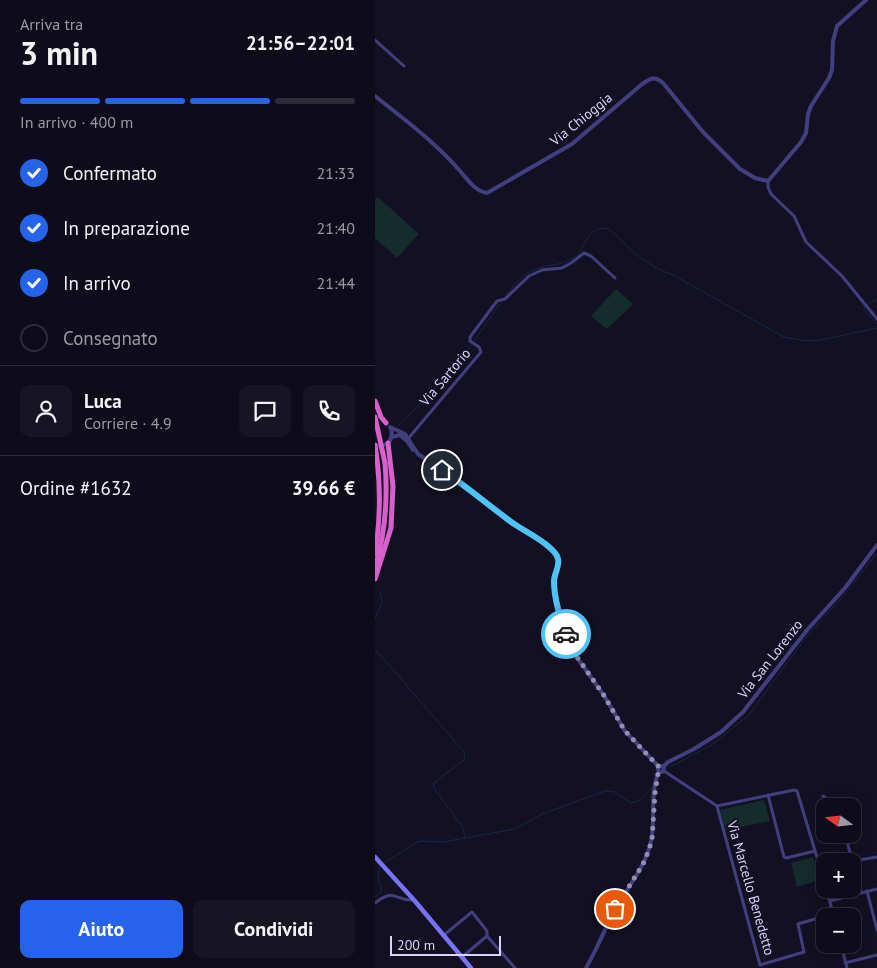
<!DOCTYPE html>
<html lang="it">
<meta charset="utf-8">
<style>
body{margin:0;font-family:"PT Sans",sans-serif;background:#171523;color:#f1f3f6;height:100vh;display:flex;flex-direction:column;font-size:19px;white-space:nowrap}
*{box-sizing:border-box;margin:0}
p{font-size:16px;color:#9b9ba2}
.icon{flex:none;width:28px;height:28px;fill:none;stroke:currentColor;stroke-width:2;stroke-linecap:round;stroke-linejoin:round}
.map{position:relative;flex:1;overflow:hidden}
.side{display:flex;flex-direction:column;background:#0e0c1a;width:375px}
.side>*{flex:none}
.needle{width:32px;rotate:285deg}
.fabs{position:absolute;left:441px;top:798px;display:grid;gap:10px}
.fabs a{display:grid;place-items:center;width:45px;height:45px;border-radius:10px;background:#0e0c1a;box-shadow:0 2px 12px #0003,0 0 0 1px #2e2c39;font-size:25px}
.scale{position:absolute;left:15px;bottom:12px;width:111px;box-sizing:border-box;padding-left:5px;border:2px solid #dad5fc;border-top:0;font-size:14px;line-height:18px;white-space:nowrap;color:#dad5fc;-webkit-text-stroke:4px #131023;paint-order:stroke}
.pin{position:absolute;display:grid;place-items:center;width:42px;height:42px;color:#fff;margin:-21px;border:2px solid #fff;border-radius:50%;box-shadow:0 1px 5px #0007}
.courier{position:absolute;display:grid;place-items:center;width:50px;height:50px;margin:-25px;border:4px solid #4fc3f7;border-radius:50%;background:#fff;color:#222;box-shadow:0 1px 6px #0007}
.summary em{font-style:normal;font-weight:600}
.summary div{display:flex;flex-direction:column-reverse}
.summary{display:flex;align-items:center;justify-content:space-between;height:85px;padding:0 20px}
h1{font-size:32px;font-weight:600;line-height:38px}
.bar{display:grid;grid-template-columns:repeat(4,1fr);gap:8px 5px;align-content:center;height:60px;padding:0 20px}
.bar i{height:6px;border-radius:4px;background:#2e2c39}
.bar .current{background:#2563eb}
.bar p{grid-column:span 4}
.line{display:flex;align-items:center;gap:12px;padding:0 20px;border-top:1px solid #2e2c39}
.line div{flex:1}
.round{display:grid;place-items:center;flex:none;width:52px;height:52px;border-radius:10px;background:#171523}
ol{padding:0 20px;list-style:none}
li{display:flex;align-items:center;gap:15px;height:55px}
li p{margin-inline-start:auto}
li .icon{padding:5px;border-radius:50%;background:#2563eb;color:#fff;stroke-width:4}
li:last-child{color:#9b9ba2}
li i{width:28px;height:28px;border:2px solid #2e2c39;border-radius:50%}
.action{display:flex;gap:10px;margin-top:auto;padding:10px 20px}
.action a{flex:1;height:58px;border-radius:10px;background:#2563eb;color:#fff;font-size:20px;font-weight:600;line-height:58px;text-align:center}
.action a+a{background:#171523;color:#f1f3f6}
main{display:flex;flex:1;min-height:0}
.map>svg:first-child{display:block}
.green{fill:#142c2b}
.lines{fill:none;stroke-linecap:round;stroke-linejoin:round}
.stream{stroke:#142949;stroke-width:1}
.minor{stroke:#413f7e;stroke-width:3}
.tertiary{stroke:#413f7e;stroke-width:4}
.secondary{stroke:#7774f4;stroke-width:4.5}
.trunk{stroke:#d760ca;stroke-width:5}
.trunk-bridge{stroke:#d760ca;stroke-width:5}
.done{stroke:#9490b0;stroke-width:5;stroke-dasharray:0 9}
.route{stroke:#4fc3f7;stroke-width:6}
.labels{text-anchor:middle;stroke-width:4;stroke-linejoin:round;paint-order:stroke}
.street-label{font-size:14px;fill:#dad5fc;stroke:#131023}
</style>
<main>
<section class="side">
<div class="summary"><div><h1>3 min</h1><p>Arriva tra</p></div><em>21:56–22:01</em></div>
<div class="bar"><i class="current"></i><i class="current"></i><i class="current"></i><i></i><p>In arrivo · 400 m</p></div>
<ol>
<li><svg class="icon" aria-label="check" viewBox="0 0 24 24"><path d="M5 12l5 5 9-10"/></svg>Confermato<p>21:33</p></li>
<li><svg class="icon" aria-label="check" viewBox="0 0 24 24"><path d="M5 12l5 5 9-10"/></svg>In preparazione<p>21:40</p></li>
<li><svg class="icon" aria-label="check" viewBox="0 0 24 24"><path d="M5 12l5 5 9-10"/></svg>In arrivo<p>21:44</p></li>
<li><i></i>Consegnato</li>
</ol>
<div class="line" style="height:90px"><a class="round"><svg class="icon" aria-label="person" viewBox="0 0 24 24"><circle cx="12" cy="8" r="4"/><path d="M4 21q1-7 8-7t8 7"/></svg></a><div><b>Luca</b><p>Corriere · 4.9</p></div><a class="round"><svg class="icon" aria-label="chat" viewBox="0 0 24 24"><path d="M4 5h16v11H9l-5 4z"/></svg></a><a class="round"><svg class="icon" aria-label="phone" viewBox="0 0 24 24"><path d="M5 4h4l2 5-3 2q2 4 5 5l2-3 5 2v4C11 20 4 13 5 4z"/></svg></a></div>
<div class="line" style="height:65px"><div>Ordine #1632</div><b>39.66 €</b></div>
<div class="action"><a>Aiuto</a><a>Condividi</a></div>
</section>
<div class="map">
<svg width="502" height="968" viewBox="0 0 502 968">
<rect width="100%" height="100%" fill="#131023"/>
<!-- green -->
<g class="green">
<polygon points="3,197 44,234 22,258 0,238 0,200"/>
<polygon points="241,289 258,304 232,329 216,316"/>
<polygon points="389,800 395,821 351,830 345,810"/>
<polygon points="438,857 444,880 422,887 416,863"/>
</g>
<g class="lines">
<!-- stream -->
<g class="stream">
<path d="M130,297C139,286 147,273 161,269C174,264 186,266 198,258C212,249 207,231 230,228C240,231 246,241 254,248C267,260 281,269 298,275L409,337L425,340L441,341L502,328"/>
<polyline points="493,304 502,299"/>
<polyline points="490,307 489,309 502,324"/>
<polyline points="100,340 126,302"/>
<polyline points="32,417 72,375 96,345"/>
<polyline points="23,426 29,420"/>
<polyline points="0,619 7,603 5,592"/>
<polyline points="0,649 90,753 89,760 60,782 58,787 87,826 90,837"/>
<polyline points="295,767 338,744 374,715 432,636 468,596 502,553"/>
<polyline points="9,863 42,842 48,841 68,842 140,829 167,814 230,791 240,792 256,803 263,801 278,787"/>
<path d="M0,897L7,891C5,880 0,875 6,866"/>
</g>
<!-- minor -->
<g class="minor">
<polyline points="0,40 29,66"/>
<polyline points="393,181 393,187 396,194 419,216 431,242 467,276 502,319"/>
<polyline points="32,440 106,352 104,347 95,341 95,337 122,301 130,299 154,276 167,270 187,268 196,263 209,253 216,256 240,278"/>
<polyline points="289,771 342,806 419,790 422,791 450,884"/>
<polyline points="393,795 409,857 411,858 440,851"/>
<polyline points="448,796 461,804 461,806"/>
<polyline points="342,806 385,965 429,952 423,924 450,916"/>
<polyline points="470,834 486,893"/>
<polyline points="478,861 502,857"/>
<polyline points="451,889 459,916"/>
<polyline points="492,891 502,930"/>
<polyline points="455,901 502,889"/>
<path d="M0,903C20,887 19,901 38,900"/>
<polyline points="69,935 97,912 112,931 112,936 140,968"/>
<polyline points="466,944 472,968"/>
<polyline points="87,957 112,936"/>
<polyline points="470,963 502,955"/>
</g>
<!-- tertiary -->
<g class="tertiary">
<path d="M0,96C30,120 60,142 85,171C93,180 100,191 112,193L197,144L266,85C274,79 279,75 288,83L328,132L365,169L380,178L393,181L426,142L431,133L433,114L436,106L454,78L457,70L458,41L462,26L491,0"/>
<polyline points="15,427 30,434 43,454 88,484 137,523 159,535 183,556 184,562 179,581 180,593 193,641 200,655 228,694 250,731 284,767"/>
<polyline points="17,437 25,435 32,441 38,450"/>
<path d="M0,445C11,448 19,441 16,429"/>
<circle cx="286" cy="769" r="3"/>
<polyline points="288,767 293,762 319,749 346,732 368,712 432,630 470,588 502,545"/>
<path d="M211,968C222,949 230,929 240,909C253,887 271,866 276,841C281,819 274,793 284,772"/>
</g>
<!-- secondary -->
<polyline class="secondary" points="0,857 39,900 96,968"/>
<!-- trunk -->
<g class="trunk">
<polyline points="0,401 6,417 11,423"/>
<path d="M0,554C6,517 6,482 0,445"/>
<path d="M0,568C10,534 13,499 10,463"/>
<polyline points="0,579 16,528 18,486 13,443"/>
</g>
<!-- trunk-bridge -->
<polyline class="trunk-bridge" points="0,417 10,463"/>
</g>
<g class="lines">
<!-- done -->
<polyline class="done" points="191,634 200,654 228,694 250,731 284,767 280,793 277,840 273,852 268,864 240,909"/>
<!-- route -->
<path class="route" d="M67,470C91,486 112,504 135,521C146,530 180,545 183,559C185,566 179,574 179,581C179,599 185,617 191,634"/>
</g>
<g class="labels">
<!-- street labels -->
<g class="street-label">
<text transform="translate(206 119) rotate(-39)" y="5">Via Chioggia</text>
<text transform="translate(70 377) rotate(-50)" y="5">Via Sartorio</text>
<text transform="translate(395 659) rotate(-52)" y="5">Via San Lorenzo</text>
<text transform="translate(376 888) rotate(74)" y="5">Via Marcello Benedetto</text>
</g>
</g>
</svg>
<div class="fabs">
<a><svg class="needle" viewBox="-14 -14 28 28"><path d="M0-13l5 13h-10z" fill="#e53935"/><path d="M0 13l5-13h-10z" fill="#9b9ba2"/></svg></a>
<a>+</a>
<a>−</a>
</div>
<div class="scale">200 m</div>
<div class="pin" style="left:240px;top:909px;background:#ea580c"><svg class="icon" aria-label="bag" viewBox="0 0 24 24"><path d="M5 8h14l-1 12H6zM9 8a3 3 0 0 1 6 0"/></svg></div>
<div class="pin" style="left:67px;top:470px;background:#1f2937"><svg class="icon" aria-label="home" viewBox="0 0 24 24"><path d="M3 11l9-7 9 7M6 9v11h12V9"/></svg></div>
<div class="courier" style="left:191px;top:634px"><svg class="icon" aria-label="car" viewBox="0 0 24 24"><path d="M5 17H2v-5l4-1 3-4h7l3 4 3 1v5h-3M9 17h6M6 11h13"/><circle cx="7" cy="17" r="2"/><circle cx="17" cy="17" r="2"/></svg></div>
</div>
</main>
